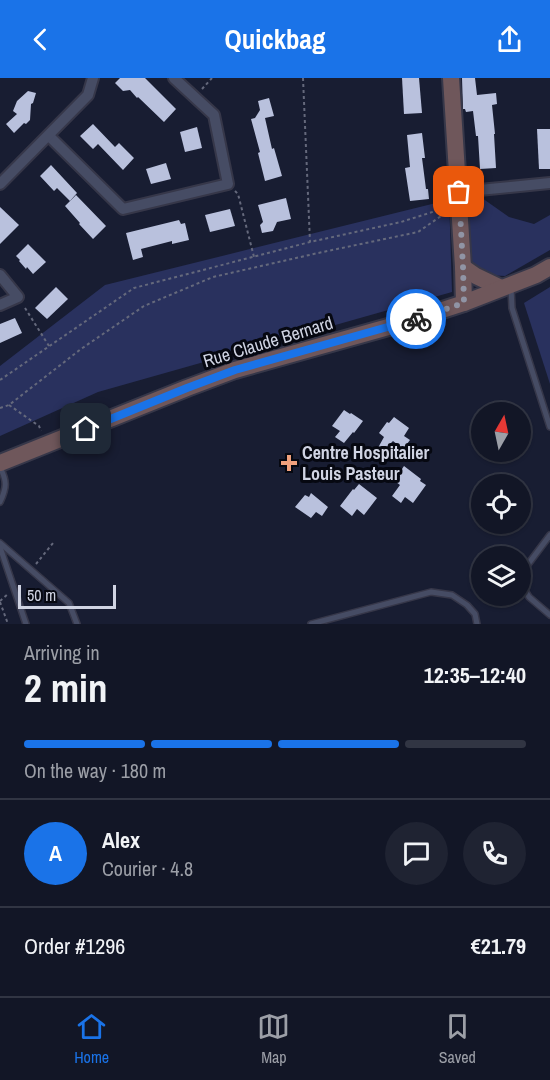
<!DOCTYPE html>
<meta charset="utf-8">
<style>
body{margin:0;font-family:"Archivo Narrow",sans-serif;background:#1f2332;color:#f1f3f6;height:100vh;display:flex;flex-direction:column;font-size:22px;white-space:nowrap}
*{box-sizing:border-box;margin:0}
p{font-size:20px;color:#9c9fa7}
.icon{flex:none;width:33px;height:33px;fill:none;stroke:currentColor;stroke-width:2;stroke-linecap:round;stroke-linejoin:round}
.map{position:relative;height:546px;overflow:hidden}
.details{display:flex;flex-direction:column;background:#121626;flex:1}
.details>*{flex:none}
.needle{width:39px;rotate:9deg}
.fabs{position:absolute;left:471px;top:324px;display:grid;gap:12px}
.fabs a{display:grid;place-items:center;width:60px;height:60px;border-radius:50%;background:#121626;box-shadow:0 2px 4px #0004,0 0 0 2px #313543;font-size:30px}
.scale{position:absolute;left:18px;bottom:15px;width:98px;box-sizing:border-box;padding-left:6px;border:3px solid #d0d4e3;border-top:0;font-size:16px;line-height:21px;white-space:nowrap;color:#d0d4e3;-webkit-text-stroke:4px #060811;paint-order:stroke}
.pin{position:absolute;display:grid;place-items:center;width:51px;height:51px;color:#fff;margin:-26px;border-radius:12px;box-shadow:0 3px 9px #0006}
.courier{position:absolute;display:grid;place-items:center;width:60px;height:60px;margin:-30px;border:4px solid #1a73e8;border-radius:50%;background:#fff;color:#222;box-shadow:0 2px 8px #0007}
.overview em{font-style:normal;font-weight:700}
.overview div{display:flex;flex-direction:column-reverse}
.overview{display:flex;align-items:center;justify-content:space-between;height:102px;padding:0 24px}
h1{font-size:39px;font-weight:700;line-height:45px}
.bar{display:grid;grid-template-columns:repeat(4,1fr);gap:9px 6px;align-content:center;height:72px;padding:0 24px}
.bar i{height:8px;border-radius:4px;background:#313543}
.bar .current{background:#1a73e8}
.bar p{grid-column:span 4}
.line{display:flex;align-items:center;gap:15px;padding:0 24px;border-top:2px solid #313543}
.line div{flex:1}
.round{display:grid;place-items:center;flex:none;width:63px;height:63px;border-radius:32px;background:#1f2332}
header{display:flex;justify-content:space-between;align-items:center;height:78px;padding:0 24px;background:#1a73e8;color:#fff;font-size:27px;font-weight:700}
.tabs{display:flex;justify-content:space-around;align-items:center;height:84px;border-top:2px solid #313543;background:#121626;font-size:16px;color:#9c9fa7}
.tabs a{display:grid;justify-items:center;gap:3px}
.tabs .current{color:#1a73e8}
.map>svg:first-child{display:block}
.green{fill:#29315e}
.building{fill:#b9c1dd}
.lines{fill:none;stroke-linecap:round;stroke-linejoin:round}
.lane-casing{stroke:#363749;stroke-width:8}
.street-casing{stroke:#363749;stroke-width:14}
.secondary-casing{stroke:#363749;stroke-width:20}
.path{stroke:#65697c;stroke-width:2;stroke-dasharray:3 3;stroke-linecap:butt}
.lane{stroke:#464c64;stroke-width:5}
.street{stroke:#464c64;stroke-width:10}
.secondary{stroke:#6f575b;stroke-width:16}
.done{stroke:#9094a5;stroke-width:6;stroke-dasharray:0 10.8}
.route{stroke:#1a73e8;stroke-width:8}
.poi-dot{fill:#f1a17d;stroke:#060811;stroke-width:2}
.labels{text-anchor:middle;stroke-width:6;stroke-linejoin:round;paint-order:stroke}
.street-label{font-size:18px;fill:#d0d4e3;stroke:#060811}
.poi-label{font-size:18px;font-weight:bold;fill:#d0d4e3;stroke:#060811;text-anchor:start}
</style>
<header><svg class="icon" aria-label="back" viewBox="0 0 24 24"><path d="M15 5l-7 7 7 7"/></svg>Quickbag<svg class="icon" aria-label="share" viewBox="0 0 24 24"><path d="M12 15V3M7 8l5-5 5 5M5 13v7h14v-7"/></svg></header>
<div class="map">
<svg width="550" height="546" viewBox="0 0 550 546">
<rect width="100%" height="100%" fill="#181d32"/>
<!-- green -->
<g class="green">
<polygon points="449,117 452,214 98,314 0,358 0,288 105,207 440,124"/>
<polygon points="482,120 509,139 534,146 550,137 550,172 505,198 486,197 475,189 469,177 469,129"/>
<polygon points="550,209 550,306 524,225"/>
</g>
<!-- building -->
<g class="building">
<polygon points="120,0 145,0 176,31 164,44 138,19 137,20 130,12 123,13 115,5"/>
<polygon points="402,0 419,0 422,35 404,36"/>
<polygon points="462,0 475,0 477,17 496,15 497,26 492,27 495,56 494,56 496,90 480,91 478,58 476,58 473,33 466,34 465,31 463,31"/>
<polygon points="28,13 36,15 33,25 31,26 30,42 26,46 24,45 14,55 6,46 17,36 13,33 17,23"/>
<polygon points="269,20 274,38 265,40 272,71 274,70 282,98 265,103 258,75 260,74 251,41 255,40 260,32 258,23"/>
<polygon points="93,46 115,69 119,65 134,80 123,92 98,66 93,71 80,58"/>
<polygon points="197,49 202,70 185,74 180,54"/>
<polygon points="537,51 550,51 550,91 539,91"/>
<polygon points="422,55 425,80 422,80 426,111 428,111 429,121 410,123 405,90 410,89 407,57"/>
<polygon points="166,85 171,101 151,106 146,91"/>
<polygon points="51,87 77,115 70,123 57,110 54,113 40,98"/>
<polygon points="76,117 106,148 93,161 79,146 80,145 65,128"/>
<polygon points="286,120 291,141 277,144 273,153 262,155 260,147 263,144 258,127"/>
<polygon points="0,129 19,147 0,166"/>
<polygon points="230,131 235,148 210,154 205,137"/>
<polygon points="179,142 181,146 185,145 189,162 172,166 172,163 141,171 143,179 133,182 126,155"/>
<polygon points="28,166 46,184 33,196 27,189 26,191 19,183 20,182 16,178"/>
<polygon points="56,209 68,221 47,241 35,230"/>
<polygon points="15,240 22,255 0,265 0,246"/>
<polygon points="344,332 350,336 351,335 363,343 354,355 353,354 344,365 335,359 340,353 332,348"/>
<polygon points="394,339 409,350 404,358 410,362 403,371 393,363 377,379 374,377 384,359 379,355 387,344 389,345"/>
<polygon points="404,388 421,401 420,403 426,407 413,425 405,419 401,425 392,418 400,407 396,404 400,398 398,397"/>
<polygon points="359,406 377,420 364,437 357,431 352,438 340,428 353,411 354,412"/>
<polygon points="311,415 328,429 322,438 316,434 311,440 295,429 305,417 309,419"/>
</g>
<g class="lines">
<defs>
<g id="lane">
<polyline points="511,210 512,230 550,349"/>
<path d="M0,424C7,409 7,403 0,389"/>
<polyline points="0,465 69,525 77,546"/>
<polyline points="0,469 26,546"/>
<polyline points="520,497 550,457"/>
<polyline points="520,504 529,519 550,537"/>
<polyline points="311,546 431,514 452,517 467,527 475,536 477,546"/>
</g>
<g id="street">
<polyline points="49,58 123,131 228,106 214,37 174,0"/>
<polyline points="0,106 88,17 93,0"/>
<polyline points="459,114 550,105"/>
<polyline points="0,197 18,219 0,227"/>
</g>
<g id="secondary">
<polyline points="451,0 463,189 464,225"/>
<polyline points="463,189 476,198 501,210"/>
<polyline points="0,385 187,310 235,292 399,246 464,225 536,197 550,189"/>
</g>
</defs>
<!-- lane casing -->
<use href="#lane" class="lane-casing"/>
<!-- street casing -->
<use href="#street" class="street-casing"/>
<!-- secondary casing -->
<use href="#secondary" class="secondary-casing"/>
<!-- path -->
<g class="path">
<polyline points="303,0 310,164"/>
<polyline points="202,11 212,0"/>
<polyline points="235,113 238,116 254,179"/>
<polyline points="25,230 49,268"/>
<polyline points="0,302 134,210 310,164 401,144 445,130"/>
<polyline points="9,327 39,348 41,353"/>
<polyline points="0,330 9,327 81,271 144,228 213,199 318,175 418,154 444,136"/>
<polyline points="36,486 53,465"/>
<polyline points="0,523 8,516"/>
<polyline points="0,524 8,546"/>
</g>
<!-- lane -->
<use href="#lane" class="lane"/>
<!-- street -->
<use href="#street" class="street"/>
<!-- secondary -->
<use href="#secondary" class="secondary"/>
</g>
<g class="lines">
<!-- done -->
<polyline class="done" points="416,241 464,225 463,189 459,114"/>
<!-- route -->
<polyline class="route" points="86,351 187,310 235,292 416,241"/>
</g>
<!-- markers -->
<path class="poi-dot" d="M286 376h6v6h6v6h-6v6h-6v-6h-6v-6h6z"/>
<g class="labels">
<!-- street labels -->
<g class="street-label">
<text transform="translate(268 264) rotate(-17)" y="6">Rue Claude Bernard</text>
</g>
<!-- poi labels -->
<g class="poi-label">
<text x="302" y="381">Centre Hospitalier<tspan x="302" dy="21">Louis Pasteur</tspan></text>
</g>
</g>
</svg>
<div class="fabs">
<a><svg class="needle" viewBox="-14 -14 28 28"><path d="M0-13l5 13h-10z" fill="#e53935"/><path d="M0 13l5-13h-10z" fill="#9c9fa7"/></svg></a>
<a><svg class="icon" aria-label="locate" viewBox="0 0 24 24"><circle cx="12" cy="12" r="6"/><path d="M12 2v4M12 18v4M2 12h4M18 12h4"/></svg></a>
<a><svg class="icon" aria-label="layers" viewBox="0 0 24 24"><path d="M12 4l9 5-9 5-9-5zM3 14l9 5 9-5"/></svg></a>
</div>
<div class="scale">50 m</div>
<div class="pin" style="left:459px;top:114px;background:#ea580c"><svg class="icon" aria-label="bag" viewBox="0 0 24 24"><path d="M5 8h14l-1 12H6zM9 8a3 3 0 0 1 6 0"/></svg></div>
<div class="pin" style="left:86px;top:351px;background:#1f2937"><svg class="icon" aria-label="home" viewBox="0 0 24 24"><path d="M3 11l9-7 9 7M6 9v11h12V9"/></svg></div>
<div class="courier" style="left:416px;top:241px"><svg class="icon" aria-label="bike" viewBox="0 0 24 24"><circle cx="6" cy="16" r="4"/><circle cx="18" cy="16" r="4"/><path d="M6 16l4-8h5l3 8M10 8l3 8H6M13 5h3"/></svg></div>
</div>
<section class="details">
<div class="overview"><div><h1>2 min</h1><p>Arriving in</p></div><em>12:35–12:40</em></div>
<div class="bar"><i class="current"></i><i class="current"></i><i class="current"></i><i></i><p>On the way · 180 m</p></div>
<div class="line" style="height:108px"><b class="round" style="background:#1a73e8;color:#fff">A</b><div><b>Alex</b><p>Courier · 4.8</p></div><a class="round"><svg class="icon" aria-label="chat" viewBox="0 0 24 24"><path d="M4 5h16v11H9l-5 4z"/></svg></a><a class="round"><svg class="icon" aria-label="phone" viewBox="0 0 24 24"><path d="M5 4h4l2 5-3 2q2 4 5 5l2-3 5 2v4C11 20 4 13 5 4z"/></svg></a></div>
<div class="line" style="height:78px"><div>Order #1296</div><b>€21.79</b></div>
</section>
<nav class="tabs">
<a class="current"><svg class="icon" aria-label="home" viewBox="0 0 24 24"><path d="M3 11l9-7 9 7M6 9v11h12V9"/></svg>Home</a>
<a><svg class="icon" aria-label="map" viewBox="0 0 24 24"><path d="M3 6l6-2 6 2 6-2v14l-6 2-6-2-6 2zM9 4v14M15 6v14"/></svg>Map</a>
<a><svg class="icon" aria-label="saved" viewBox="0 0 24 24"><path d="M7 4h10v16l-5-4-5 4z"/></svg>Saved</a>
</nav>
